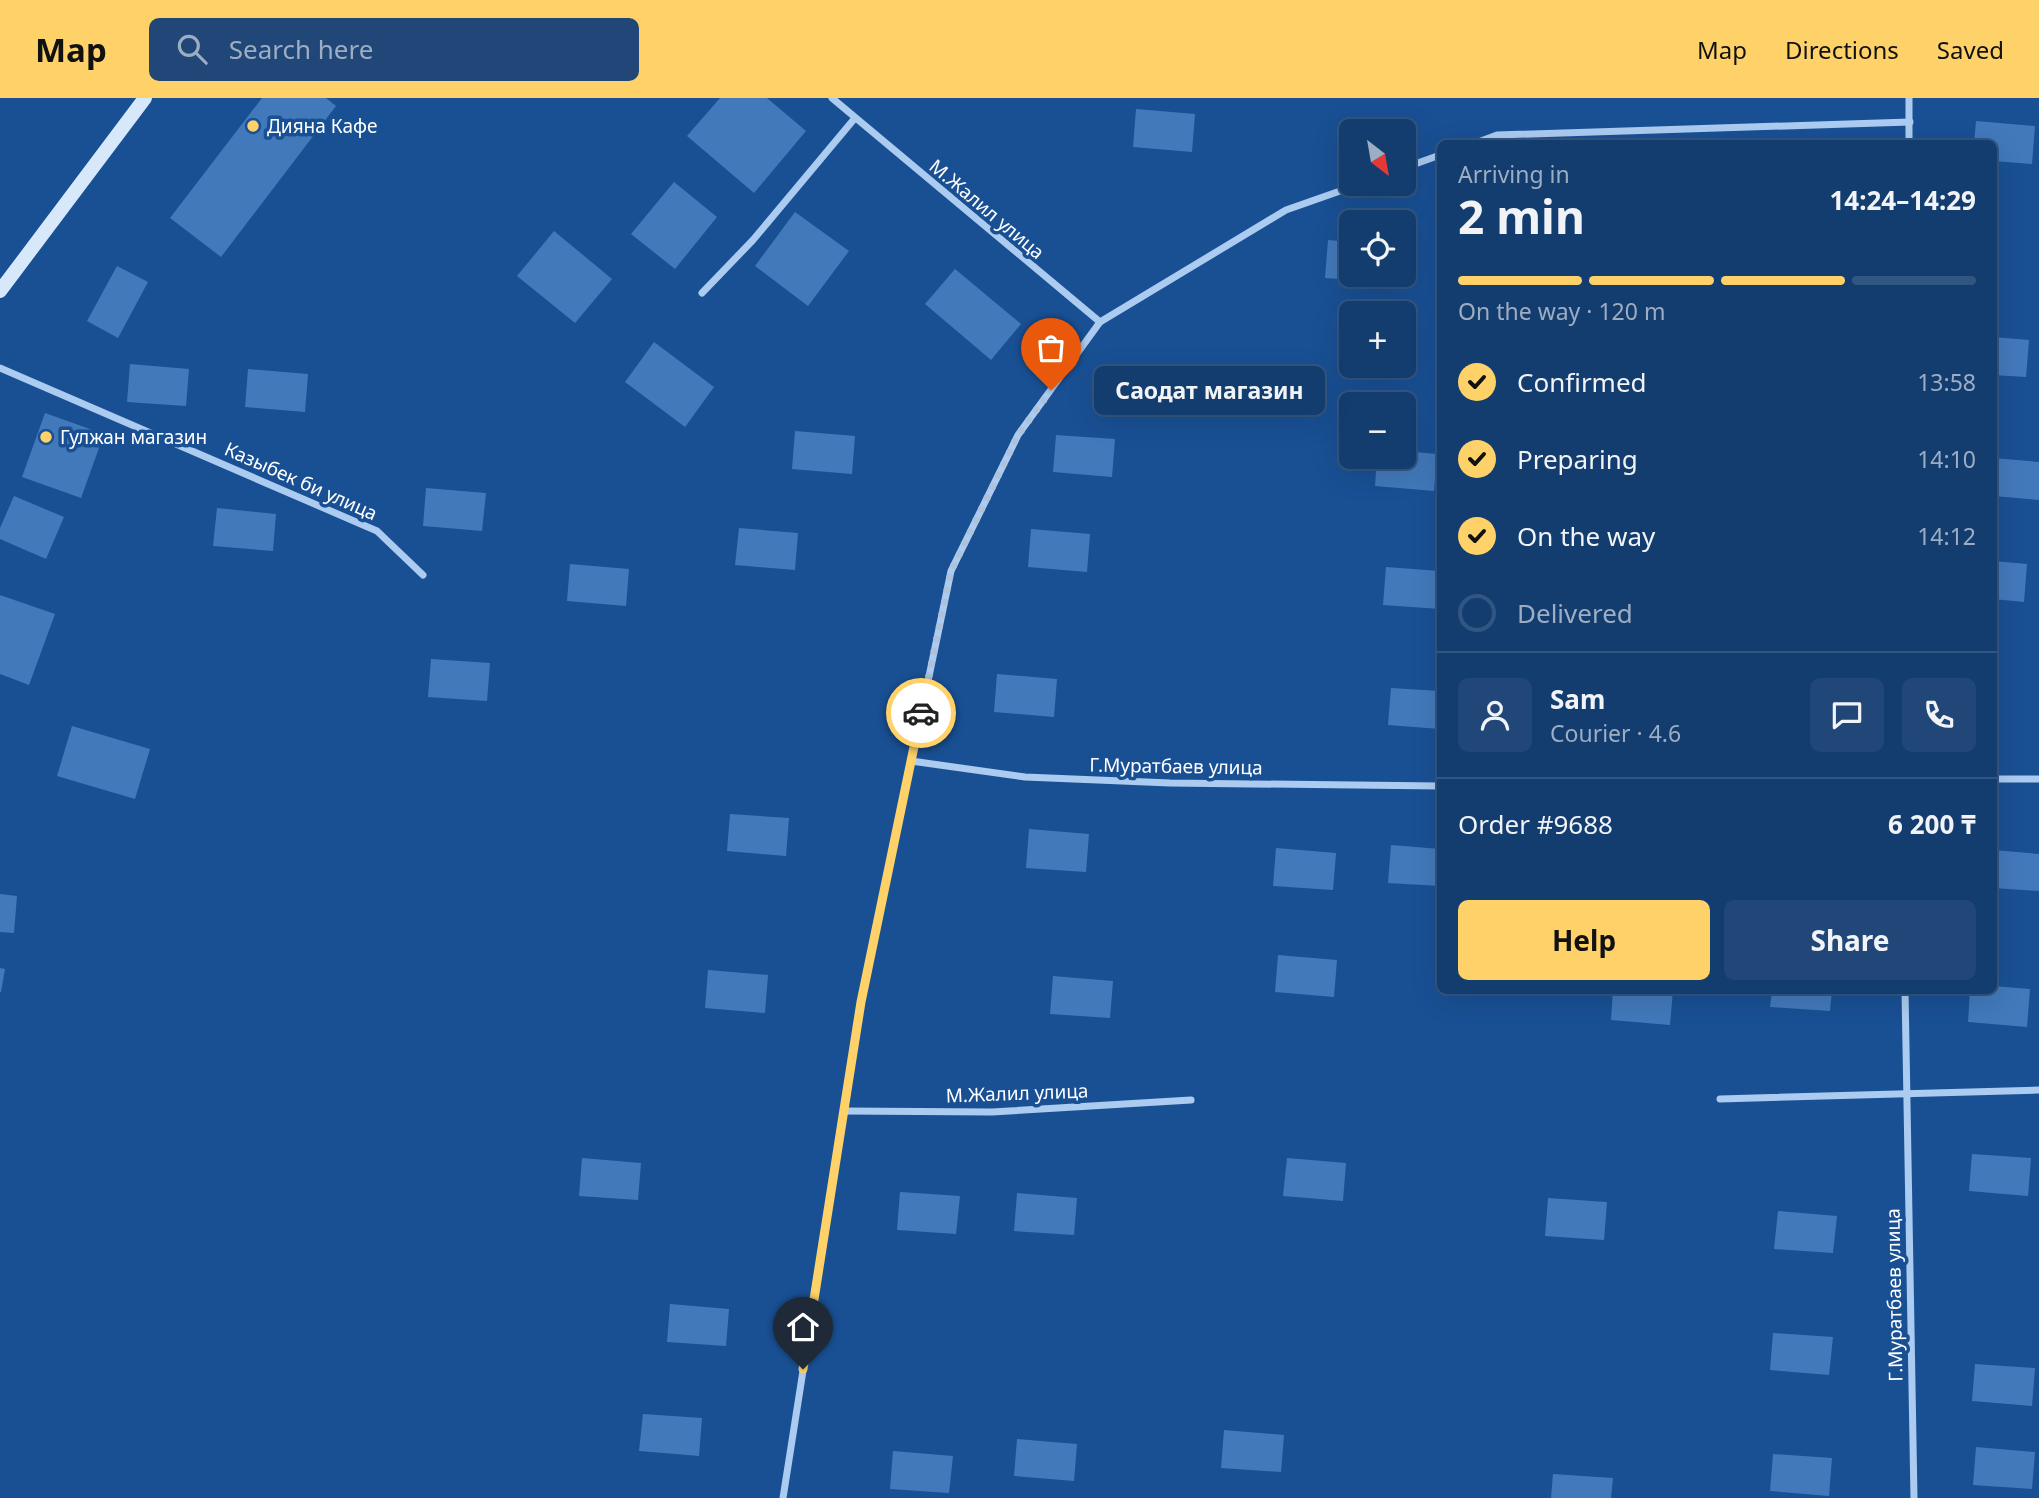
<!DOCTYPE html>
<meta charset="utf-8">
<style>
body{margin:0;font-family:"Noto Sans",sans-serif;background:#204777;color:#f1f3f6;height:100vh;display:flex;flex-direction:column;font-size:26px;white-space:nowrap}
*{box-sizing:border-box;margin:0}
p{font-size:23px;color:#9dadc3}
.icon{flex:none;width:38px;height:38px;fill:none;stroke:currentColor;stroke-width:2;stroke-linecap:round;stroke-linejoin:round}
.map{position:relative;flex:1;overflow:hidden}
.drawer{position:absolute;left:1437px;top:42px;width:560px;height:854px;display:flex;flex-direction:column;background:#133c6f;border-radius:10px;box-shadow:0 7px 28px #0002,0 0 0 2px #325682}
.drawer>*{flex:none}
.needle{width:46px;rotate:149deg}
.controls{position:absolute;left:1339px;top:21px;display:grid;gap:14px}
.controls a{display:grid;place-items:center;width:77px;height:77px;border-radius:10px;background:#133c6f;box-shadow:0 7px 28px #0002,0 0 0 2px #325682;font-size:35px}
.pin{position:absolute;display:grid;place-items:center;width:60px;height:60px;color:#fff;margin:-72px -30px;border-radius:50% 50% 50% 0;rotate:-45deg;box-shadow:0 0 7px #0007}
.pin .icon{rotate:45deg}
.courier{position:absolute;display:grid;place-items:center;width:70px;height:70px;margin:-35px;border:5px solid #ffd269;border-radius:50%;background:#fff;color:#222;box-shadow:0 2px 9px #0007}
.bubble{position:absolute;height:49px;border-radius:10px;background:#133c6f;box-shadow:0 7px 28px #0002,0 0 0 2px #325682;font-size:23px;font-weight:700;line-height:49px;text-align:center}
.headline em{font-style:normal;font-weight:700}
.headline div{display:flex;flex-direction:column-reverse}
.headline{display:flex;align-items:center;justify-content:space-between;height:119px;padding:0 21px}
h1{font-size:46px;font-weight:700;line-height:52px}
.bar{display:grid;grid-template-columns:repeat(4,1fr);gap:10px 7px;align-content:center;height:84px;padding:0 21px}
.bar i{height:9px;border-radius:5px;background:#325682}
.bar .current{background:#ffd269}
.bar p{grid-column:span 4}
.line{display:flex;align-items:center;gap:18px;padding:0 21px;border-top:2px solid #325682}
.line div{flex:1}
.round{display:grid;place-items:center;flex:none;width:74px;height:74px;border-radius:10px;background:#204777}
ol{padding:0 21px;list-style:none}
li{display:flex;align-items:center;gap:21px;height:77px}
li p{margin-inline-start:auto}
li .icon{padding:7px;border-radius:50%;background:#ffd269;color:#111;stroke-width:4}
li:last-child{color:#9dadc3}
li i{width:38px;height:38px;border:4px solid #325682;border-radius:50%}
.cta{display:flex;gap:14px;margin-top:auto;padding:14px 21px}
.cta a{flex:1;height:80px;border-radius:10px;background:#ffd269;color:#111;font-size:28px;font-weight:700;line-height:80px;text-align:center}
.cta a+a{background:#204777;color:#f1f3f6}
header{display:flex;align-items:center;gap:42px;box-sizing:border-box;height:98px;padding:0 35px;background:#ffd269;color:#111}
header strong{font-size:33px}
nav{display:flex;gap:38px;margin-inline-start:auto;font-size:24px}
.search{width:490px;height:63px;background:#204777;display:flex;align-items:center;gap:18px;box-sizing:border-box;padding:0 24px;border-radius:10px;color:#9dadc3;font-size:26px}
.map>svg:first-child{display:block}
.building{fill:#4279bb}
.lines{fill:none;stroke-linecap:round;stroke-linejoin:round}
.minor{stroke:#abcbf0;stroke-width:7}
.secondary{stroke:#d8e8fb;stroke-width:14}
.done{stroke:#aec2da;stroke-width:7;stroke-dasharray:0 12.6}
.route{stroke:#ffd269;stroke-width:9}
.poi-dot{fill:#ffd269;stroke:#195094;stroke-width:2.5}
.labels{text-anchor:middle;stroke-width:7;stroke-linejoin:round;paint-order:stroke}
.poi-label{font-size:19px;fill:#fff;stroke:#195094;text-anchor:start}
.street-label{font-size:19px;fill:#fff;stroke:#195094}
</style>
<header>
<strong>Map</strong>
<div class="search"><svg class="icon" aria-label="search" viewBox="0 0 24 24"><circle cx="10" cy="10" r="6"/><path d="M15 15l6 6"/></svg>Search here</div>
<nav><a>Map</a><a>Directions</a><a>Saved</a></nav>
</header>
<div class="map">
<svg width="2039" height="1400" viewBox="0 0 2039 1400">
<rect width="100%" height="100%" fill="#195094"/>
<!-- building -->
<g class="building">
<polygon points="262,0 326,0 336,8 221,159 170,120"/>
<polygon points="720,0 767,0 806,33 754,95 687,38"/>
<polygon points="1136,11 1195,16 1192,54 1133,49"/>
<polygon points="1976,23 2035,28 2032,66 1993,63 1993,46 1974,46"/>
<polygon points="674,84 717,119 675,171 631,136"/>
<polygon points="795,114 849,153 808,208 755,168"/>
<polygon points="554,133 612,181 575,225 517,178"/>
<polygon points="1328,142 1351,144 1351,177 1385,177 1384,184 1325,180"/>
<polygon points="117,168 148,184 118,240 87,223"/>
<polygon points="955,171 1021,226 991,262 925,206"/>
<polygon points="1993,239 2029,242 2026,279 1993,277"/>
<polygon points="654,244 714,289 685,329 625,284"/>
<polygon points="130,266 189,271 186,308 127,304"/>
<polygon points="248,271 308,276 305,314 245,309"/>
<polygon points="1199,275 1259,280 1256,317 1196,313"/>
<polygon points="45,315 104,336 81,400 22,379"/>
<polygon points="795,333 855,338 852,376 792,371"/>
<polygon points="1056,337 1115,341 1112,379 1053,374"/>
<polygon points="1404,353 1437,356 1434,393 1375,388 1377,359 1404,359"/>
<polygon points="1993,360 2039,364 2039,402 1993,398"/>
<polygon points="426,390 486,395 482,433 423,428"/>
<polygon points="14,398 64,419 46,461 0,441 0,430"/>
<polygon points="217,410 276,416 273,453 213,448"/>
<polygon points="739,430 798,435 795,472 735,467"/>
<polygon points="1031,431 1090,436 1087,474 1028,469"/>
<polygon points="1993,463 2027,466 2024,504 1993,501"/>
<polygon points="570,466 629,471 626,508 567,503"/>
<polygon points="1386,469 1440,473 1440,511 1383,507"/>
<polygon points="0,497 55,516 29,587 0,576"/>
<polygon points="431,561 490,565 487,603 428,599"/>
<polygon points="997,576 1057,581 1054,619 994,614"/>
<polygon points="1391,590 1440,593 1440,631 1388,627"/>
<polygon points="72,628 150,651 135,701 57,678"/>
<polygon points="730,716 789,720 786,758 727,753"/>
<polygon points="1029,731 1089,736 1086,774 1026,770"/>
<polygon points="1391,747 1440,751 1440,788 1388,785"/>
<polygon points="1276,750 1336,755 1333,792 1273,788"/>
<polygon points="1993,752 2039,756 2039,793 1993,790"/>
<polygon points="0,796 17,798 14,835 0,834"/>
<polygon points="1278,857 1337,862 1334,899 1275,894"/>
<polygon points="0,870 5,871 1,894 0,894"/>
<polygon points="708,872 768,877 765,915 705,910"/>
<polygon points="1053,878 1113,883 1110,920 1050,916"/>
<polygon points="1993,888 2030,891 2027,929 1968,924 1970,892 1993,892"/>
<polygon points="1613,892 1673,892 1670,927 1611,922"/>
<polygon points="1772,892 1832,892 1830,913 1770,909"/>
<polygon points="1972,1056 2031,1060 2028,1098 1969,1093"/>
<polygon points="582,1060 641,1065 638,1102 579,1098"/>
<polygon points="1287,1060 1346,1065 1343,1103 1283,1098"/>
<polygon points="900,1094 960,1098 956,1136 897,1132"/>
<polygon points="1017,1095 1077,1100 1074,1137 1014,1133"/>
<polygon points="1548,1100 1607,1104 1604,1142 1545,1138"/>
<polygon points="1778,1113 1837,1118 1833,1155 1774,1151"/>
<polygon points="670,1206 729,1211 726,1248 667,1244"/>
<polygon points="1773,1235 1833,1239 1829,1277 1770,1272"/>
<polygon points="1975,1266 2035,1270 2032,1308 1972,1303"/>
<polygon points="643,1316 702,1320 699,1358 639,1353"/>
<polygon points="1224,1332 1284,1337 1281,1374 1221,1370"/>
<polygon points="1017,1341 1077,1346 1074,1383 1014,1378"/>
<polygon points="1976,1349 2035,1354 2032,1391 1973,1387"/>
<polygon points="893,1353 953,1358 949,1395 890,1391"/>
<polygon points="1773,1356 1832,1360 1829,1398 1770,1393"/>
<polygon points="1553,1376 1613,1380 1611,1400 1551,1400"/>
</g>
<g class="lines">
<!-- minor -->
<g class="minor">
<polyline points="832,0 1100,224"/>
<polyline points="1909,0 1909,46"/>
<polyline points="1473,46 1497,37 1910,24"/>
<polyline points="1404,70 1440,57"/>
<polyline points="702,195 753,142 855,20"/>
<polyline points="0,270 377,433 423,477"/>
<polyline points="911,663 1025,679 1170,685 1440,688"/>
<polyline points="1993,681 2039,681"/>
<polyline points="1905,892 1914,1400"/>
<polyline points="1720,1001 2039,992"/>
<polyline points="844,1013 992,1014 1191,1002"/>
<polyline points="783,1400 861,904 951,473 1018,337 1100,224 1286,112 1360,86"/>
</g>
<!-- secondary -->
<polyline class="secondary" points="0,193 145,0"/>
</g>
<g class="lines">
<!-- done -->
<polyline class="done" points="921,615 951,473 1018,337 1051,292"/>
<!-- route -->
<polyline class="route" points="803,1271 861,904 921,615"/>
</g>
<!-- markers -->
<g class="poi-dot">
<circle cx="253" cy="28" r="7"/>
<circle cx="46" cy="339" r="7"/>
</g>
<g class="labels">
<!-- poi labels -->
<g class="poi-label">
<text x="267" y="35">Дияна Кафе</text>
<text x="60" y="346">Гулжан магазин</text>
</g>
<!-- street labels -->
<g class="street-label">
<text transform="translate(987 111) rotate(40)" y="7">М.Жалил улица</text>
<text transform="translate(301 383) rotate(24)" y="7">Казыбек би улица</text>
<text transform="translate(1176 668) rotate(1)" y="7">Г.Муратбаев улица</text>
<text transform="translate(1017 995) rotate(-2)" y="7">М.Жалил улица</text>
<text transform="translate(1894 1197) rotate(-91)" y="7">Г.Муратбаев улица</text>
</g>
</g>
</svg>
<div class="controls">
<a><svg class="needle" viewBox="-14 -14 28 28"><path d="M0-13l5 13h-10z" fill="#e53935"/><path d="M0 13l5-13h-10z" fill="#9dadc3"/></svg></a>
<a><svg class="icon" aria-label="locate" viewBox="0 0 24 24"><circle cx="12" cy="12" r="6"/><path d="M12 2v4M12 18v4M2 12h4M18 12h4"/></svg></a>
<a>+</a>
<a>−</a>
</div>
<div class="pin" style="left:1051px;top:292px;background:#ea580c"><svg class="icon" aria-label="bag" viewBox="0 0 24 24"><path d="M5 8h14l-1 12H6zM9 8a3 3 0 0 1 6 0"/></svg></div>
<div class="pin" style="left:803px;top:1271px;background:#1f2937"><svg class="icon" aria-label="home" viewBox="0 0 24 24"><path d="M3 11l9-7 9 7M6 9v11h12V9"/></svg></div>
<div class="courier" style="left:921px;top:615px"><svg class="icon" aria-label="car" viewBox="0 0 24 24"><path d="M5 17H2v-5l4-1 3-4h7l3 4 3 1v5h-3M9 17h6M6 11h13"/><circle cx="7" cy="17" r="2"/><circle cx="17" cy="17" r="2"/></svg></div>
<div class="bubble" style="left:1094px;top:268px;width:231px">Саодат магазин</div>
<section class="drawer">
<div class="headline"><div><h1>2 min</h1><p>Arriving in</p></div><em>14:24–14:29</em></div>
<div class="bar"><i class="current"></i><i class="current"></i><i class="current"></i><i></i><p>On the way · 120 m</p></div>
<ol>
<li><svg class="icon" aria-label="check" viewBox="0 0 24 24"><path d="M5 12l5 5 9-10"/></svg>Confirmed<p>13:58</p></li>
<li><svg class="icon" aria-label="check" viewBox="0 0 24 24"><path d="M5 12l5 5 9-10"/></svg>Preparing<p>14:10</p></li>
<li><svg class="icon" aria-label="check" viewBox="0 0 24 24"><path d="M5 12l5 5 9-10"/></svg>On the way<p>14:12</p></li>
<li><i></i>Delivered</li>
</ol>
<div class="line" style="height:126px"><a class="round"><svg class="icon" aria-label="person" viewBox="0 0 24 24"><circle cx="12" cy="8" r="4"/><path d="M4 21q1-7 8-7t8 7"/></svg></a><div><b>Sam</b><p>Courier · 4.6</p></div><a class="round"><svg class="icon" aria-label="chat" viewBox="0 0 24 24"><path d="M4 5h16v11H9l-5 4z"/></svg></a><a class="round"><svg class="icon" aria-label="phone" viewBox="0 0 24 24"><path d="M5 4h4l2 5-3 2q2 4 5 5l2-3 5 2v4C11 20 4 13 5 4z"/></svg></a></div>
<div class="line" style="height:91px"><div>Order #9688</div><b>6 200 ₸</b></div>
<div class="cta"><a>Help</a><a>Share</a></div>
</section>
</div>
